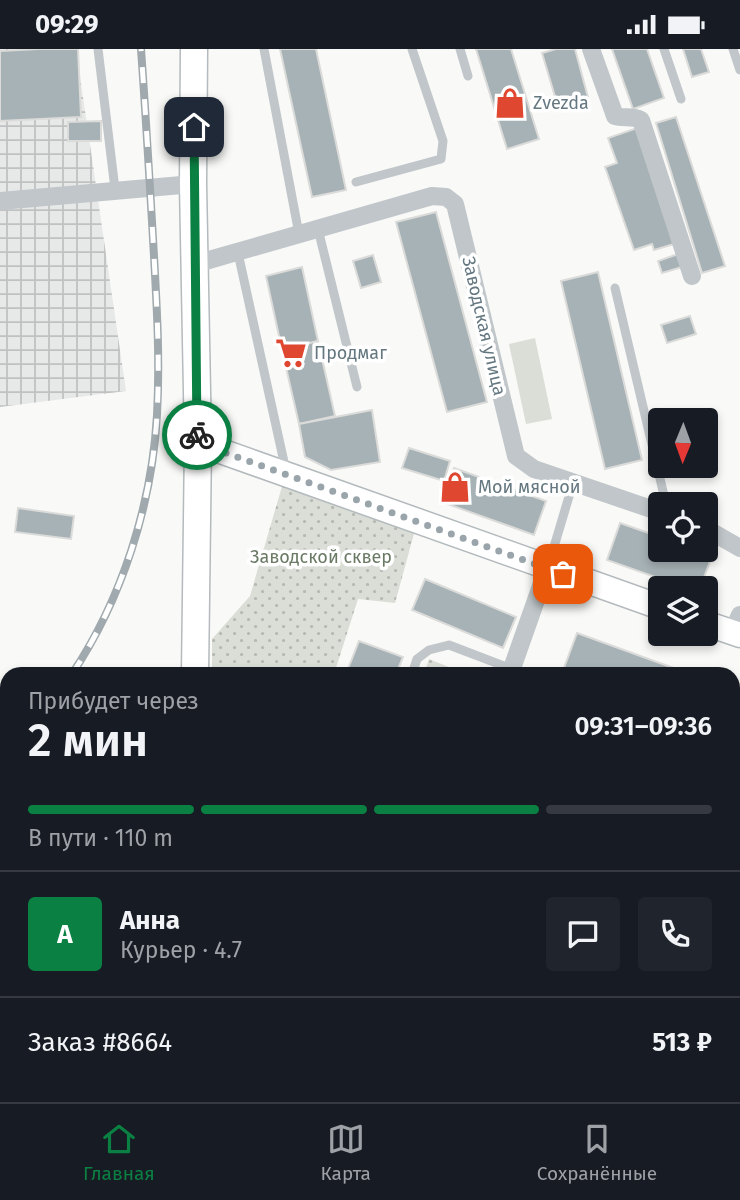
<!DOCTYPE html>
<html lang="ru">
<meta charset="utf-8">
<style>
body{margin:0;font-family:"Fira Sans",sans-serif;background:#20242c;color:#f1f3f6;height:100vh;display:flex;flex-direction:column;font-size:26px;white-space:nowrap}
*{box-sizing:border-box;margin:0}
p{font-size:23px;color:#9ea1a6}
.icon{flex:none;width:38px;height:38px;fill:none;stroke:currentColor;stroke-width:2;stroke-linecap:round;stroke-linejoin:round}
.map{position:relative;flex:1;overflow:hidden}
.drawer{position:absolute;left:0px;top:618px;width:740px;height:436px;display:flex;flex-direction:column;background:#171b24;border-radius:21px 21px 0 0;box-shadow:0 4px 10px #0003}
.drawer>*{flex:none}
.needle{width:46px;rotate:181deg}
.fabs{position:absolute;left:648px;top:359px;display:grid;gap:14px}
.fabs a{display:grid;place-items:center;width:70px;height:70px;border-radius:7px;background:#171b24;box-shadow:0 4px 10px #0003;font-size:35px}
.pin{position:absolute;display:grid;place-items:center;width:60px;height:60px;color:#fff;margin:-30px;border-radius:14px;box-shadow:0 4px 10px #0006}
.courier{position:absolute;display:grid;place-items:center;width:70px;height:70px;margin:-35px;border:5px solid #0b8043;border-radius:50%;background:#fff;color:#222;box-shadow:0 2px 9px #0007}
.summary em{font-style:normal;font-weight:600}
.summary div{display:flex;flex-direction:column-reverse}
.summary{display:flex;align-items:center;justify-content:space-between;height:119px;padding:0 28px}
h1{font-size:46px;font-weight:600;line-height:52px}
.bar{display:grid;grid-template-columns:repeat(4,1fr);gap:10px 7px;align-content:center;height:84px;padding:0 28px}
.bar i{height:9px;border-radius:5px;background:#363941}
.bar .active{background:#0b8043}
.bar p{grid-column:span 4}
.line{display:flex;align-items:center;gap:18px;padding:0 28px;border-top:2px solid #363941}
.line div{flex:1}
.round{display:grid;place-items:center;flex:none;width:74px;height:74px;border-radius:7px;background:#20242c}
.status{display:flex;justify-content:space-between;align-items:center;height:49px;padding:0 35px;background:#171b24;direction:ltr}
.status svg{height:19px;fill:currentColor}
.tabs{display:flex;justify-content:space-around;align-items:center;height:98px;border-top:2px solid #363941;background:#171b24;font-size:19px;color:#9ea1a6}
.tabs a{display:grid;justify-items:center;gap:4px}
.tabs .active{color:#0b8043}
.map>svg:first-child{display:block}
.built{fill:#e7e9e8}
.industrial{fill:url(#industrial-grid)}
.grass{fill:url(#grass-dots)}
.pitch{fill:#daded6}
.building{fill:#a7b2b6;stroke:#dbdbd9;stroke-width:2}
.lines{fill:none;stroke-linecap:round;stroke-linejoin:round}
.secondary-casing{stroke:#b3babd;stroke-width:27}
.primary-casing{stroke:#b4babd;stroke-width:29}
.service{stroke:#c0c6c9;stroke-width:9}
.minor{stroke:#c0c6c9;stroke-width:18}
.secondary{stroke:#fff;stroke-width:24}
.primary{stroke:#fff;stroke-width:26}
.rail-casing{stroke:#a0a9ad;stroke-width:8}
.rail{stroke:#fff;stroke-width:5;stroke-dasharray:16;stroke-linecap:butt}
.done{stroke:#99a5aa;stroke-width:7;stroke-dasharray:0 12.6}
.route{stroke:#0b8043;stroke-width:9}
.labels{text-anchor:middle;stroke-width:7;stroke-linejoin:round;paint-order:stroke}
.poi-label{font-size:18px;fill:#657881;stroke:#fff;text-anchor:start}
.street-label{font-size:18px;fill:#657881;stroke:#fff}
.park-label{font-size:18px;fill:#6a7a64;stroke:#fff}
</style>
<div class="status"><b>09:29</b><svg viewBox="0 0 49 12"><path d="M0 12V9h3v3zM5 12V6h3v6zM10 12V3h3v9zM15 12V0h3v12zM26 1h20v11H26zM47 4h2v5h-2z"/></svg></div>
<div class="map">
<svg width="740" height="1053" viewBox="0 0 740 1053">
<defs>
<pattern id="industrial-grid" width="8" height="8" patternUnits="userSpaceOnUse" patternTransform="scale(1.75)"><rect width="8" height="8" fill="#e7e9e8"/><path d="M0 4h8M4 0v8" fill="none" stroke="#bfc2c1"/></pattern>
<pattern id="grass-dots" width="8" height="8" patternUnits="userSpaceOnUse" patternTransform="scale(1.75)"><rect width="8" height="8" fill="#daded6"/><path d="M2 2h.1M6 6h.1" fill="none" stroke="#b4b9b3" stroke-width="1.8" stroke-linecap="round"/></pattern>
</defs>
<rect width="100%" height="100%" fill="#f9f9f7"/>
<!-- built -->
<polygon class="built" points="733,881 740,883 740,1053 621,1053 600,1047 733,1046"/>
<!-- industrial -->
<polygon class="industrial" points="0,0 76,0 126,342 0,358"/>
<!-- grass -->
<g class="grass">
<polygon points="283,434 415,481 395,554 358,550 334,625 212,625 212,590 250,547"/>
<polygon points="429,610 466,625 424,625"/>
</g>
<!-- pitch -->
<polygon class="pitch" points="535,289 552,370 526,375 509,295"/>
<!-- building -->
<g class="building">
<polygon points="38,0 78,0 81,68 0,72 0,2"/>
<polygon points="280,0 316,0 346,141 312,148"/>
<polygon points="476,0 511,0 539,90 507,100"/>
<polygon points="556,0 575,0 589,52 559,61 542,4"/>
<polygon points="612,0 647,0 664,49 633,60"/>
<polygon points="683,0 701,0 709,23 692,28"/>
<polygon points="676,68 725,217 702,224 656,74"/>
<polygon points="101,72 101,92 68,92 68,73"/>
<polygon points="637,79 674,195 654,201 652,195 634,201 605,118 617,114 608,89"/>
<polygon points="436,163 487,353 447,363 396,173"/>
<polygon points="678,205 682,218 662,224 658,212"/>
<polygon points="373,206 381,233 361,239 353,212"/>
<polygon points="302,218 318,292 282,301 266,227"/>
<polygon points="598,223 642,411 605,420 561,232"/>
<polygon points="690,267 696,285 667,294 661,276"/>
<polygon points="318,292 335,367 299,375 282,301"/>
<polygon points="372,361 380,413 331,421 305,408 299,375"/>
<polygon points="409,399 450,412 444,432 402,419"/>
<polygon points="454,419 546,452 534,486 442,453"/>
<polygon points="18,459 74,467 71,490 15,483"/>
<polygon points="620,474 660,488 660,500 695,500 712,507 700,539 686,539 607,511"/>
<polygon points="425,530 516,568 503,599 412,561"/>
<polygon points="577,584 690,625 582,625 564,619"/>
<polygon points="359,592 403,608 396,625 346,625"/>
<polygon points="733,641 740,643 739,673 733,671"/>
<polygon points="0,886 7,889 7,945 0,942"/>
<polygon points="733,997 740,999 740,1053 714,1053 696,1046 733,1046"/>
<polygon points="0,1013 7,1016 7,1046 73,1046 71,1053 0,1053"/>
</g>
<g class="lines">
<defs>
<g id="secondary">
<polyline points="198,394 660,558"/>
<polyline points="705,574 740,586"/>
<polyline points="475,1046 494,1053"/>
</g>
<g id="primary">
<polyline points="194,0 193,135 198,394 195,625"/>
<polyline points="187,1053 187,1046"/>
</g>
</defs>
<!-- secondary casing -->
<use href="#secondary" class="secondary-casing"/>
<!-- primary casing -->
<use href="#primary" class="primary-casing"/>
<!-- service -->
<g class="service">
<polyline points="98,0 115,140"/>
<polyline points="264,0 299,185"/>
<polyline points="460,0 468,27"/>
<polyline points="664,0 681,50"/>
<polyline points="733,0 740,21"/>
<polyline points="356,133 441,110 443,92 412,0"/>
<polyline points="318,180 357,338"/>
<polyline points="238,204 284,413"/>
<polyline points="615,239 666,455"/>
<polyline points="548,518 573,434"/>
<polyline points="412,625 417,610 429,601 449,596 512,620"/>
<polyline points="0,748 7,743"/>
<polyline points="0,841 7,843"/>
<polyline points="733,856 740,859"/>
<polyline points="733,977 740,980"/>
<polyline points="0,978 7,981"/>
<polyline points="152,1046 166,1053"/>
<polyline points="83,1053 86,1046"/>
<polyline points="608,1053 610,1046"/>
</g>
<!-- minor -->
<g class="minor">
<path d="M591,0L615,67C624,70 632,66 641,71L692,227"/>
<polyline points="0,152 193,135"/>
<polyline points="195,215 432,147 446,148 455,155 516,407 534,420 660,463"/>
<polyline points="705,479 740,499"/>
<polyline points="732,584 740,566"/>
<polyline points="510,625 547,520"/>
</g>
<!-- secondary -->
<use href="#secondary" class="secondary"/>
<!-- primary -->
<use href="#primary" class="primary"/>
<defs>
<g id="rail">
<path d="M72,625C122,550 152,456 157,366C160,312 157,260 154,207C150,138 146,69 141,0"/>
<polyline points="0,712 7,705"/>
</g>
</defs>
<!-- rail casing -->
<use href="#rail" class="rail-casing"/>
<!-- rail -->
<use href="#rail" class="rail"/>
</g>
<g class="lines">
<!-- done -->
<polyline class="done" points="197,386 198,394 563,525"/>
<!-- route -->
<polyline class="route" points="194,78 197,386"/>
</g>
<!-- icons -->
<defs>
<symbol id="shop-bare" viewBox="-9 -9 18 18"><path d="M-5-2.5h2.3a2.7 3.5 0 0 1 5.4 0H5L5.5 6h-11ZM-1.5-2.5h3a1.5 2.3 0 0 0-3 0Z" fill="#e04730" stroke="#fff" stroke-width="2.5" paint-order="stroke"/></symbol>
<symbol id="supermarket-bare" viewBox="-9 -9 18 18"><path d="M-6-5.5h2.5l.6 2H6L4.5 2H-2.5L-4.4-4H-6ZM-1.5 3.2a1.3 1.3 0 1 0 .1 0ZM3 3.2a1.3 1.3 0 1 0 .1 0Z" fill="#e04730" stroke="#fff" stroke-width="2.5" paint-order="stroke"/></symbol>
</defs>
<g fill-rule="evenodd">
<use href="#shop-bare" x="488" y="32" width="44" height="44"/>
<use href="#supermarket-bare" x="269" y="282" width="44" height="44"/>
<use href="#shop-bare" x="433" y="416" width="44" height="44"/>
</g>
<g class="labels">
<!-- poi labels -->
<g class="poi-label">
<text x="533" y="60">Zvezda</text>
<text x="314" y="310">Продмаг</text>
<text x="478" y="444">Мой мясной</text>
</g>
<!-- street labels -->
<g class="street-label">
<text transform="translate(484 277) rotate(77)" y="6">Заводская улица</text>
</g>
<!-- park labels -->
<g class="park-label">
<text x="321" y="514">Заводской сквер</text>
</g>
</g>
</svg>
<div class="fabs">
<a><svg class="needle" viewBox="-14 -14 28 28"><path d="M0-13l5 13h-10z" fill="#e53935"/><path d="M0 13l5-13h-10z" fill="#9ea1a6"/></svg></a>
<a><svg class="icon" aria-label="locate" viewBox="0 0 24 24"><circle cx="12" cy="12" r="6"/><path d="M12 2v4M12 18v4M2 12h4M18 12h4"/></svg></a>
<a><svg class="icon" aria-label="layers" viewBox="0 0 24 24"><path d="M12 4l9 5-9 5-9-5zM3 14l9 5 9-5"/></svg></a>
</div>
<div class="pin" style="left:563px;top:525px;background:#ea580c"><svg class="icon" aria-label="bag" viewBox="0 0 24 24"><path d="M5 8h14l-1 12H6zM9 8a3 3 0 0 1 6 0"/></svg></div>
<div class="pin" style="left:194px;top:78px;background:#1f2937"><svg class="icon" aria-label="home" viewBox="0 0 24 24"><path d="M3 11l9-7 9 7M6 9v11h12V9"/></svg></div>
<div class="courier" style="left:197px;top:386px"><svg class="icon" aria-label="bike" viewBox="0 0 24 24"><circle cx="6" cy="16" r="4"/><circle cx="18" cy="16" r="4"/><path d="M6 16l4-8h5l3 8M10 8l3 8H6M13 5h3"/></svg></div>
<section class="drawer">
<div class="summary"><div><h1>2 мин</h1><p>Прибудет через</p></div><em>09:31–09:36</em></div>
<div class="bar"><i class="active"></i><i class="active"></i><i class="active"></i><i></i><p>В пути · 110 m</p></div>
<div class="line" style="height:126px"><b class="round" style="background:#0b8043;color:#fff">А</b><div><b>Анна</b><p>Курьер · 4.7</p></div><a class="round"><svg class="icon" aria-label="chat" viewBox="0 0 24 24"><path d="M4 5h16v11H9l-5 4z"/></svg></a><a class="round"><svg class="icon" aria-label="phone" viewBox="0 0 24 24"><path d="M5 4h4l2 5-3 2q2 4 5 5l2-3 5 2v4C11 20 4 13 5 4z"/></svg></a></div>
<div class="line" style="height:91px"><div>Заказ #8664</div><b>513 ₽</b></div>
</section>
</div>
<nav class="tabs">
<a class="active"><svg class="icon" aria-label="home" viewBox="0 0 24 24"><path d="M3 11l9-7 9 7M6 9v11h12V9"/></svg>Главная</a>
<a><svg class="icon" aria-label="map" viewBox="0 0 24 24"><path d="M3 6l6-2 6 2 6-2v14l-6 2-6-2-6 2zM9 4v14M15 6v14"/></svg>Карта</a>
<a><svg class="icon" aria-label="saved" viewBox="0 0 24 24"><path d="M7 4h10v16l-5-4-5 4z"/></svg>Сохранённые</a>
</nav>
